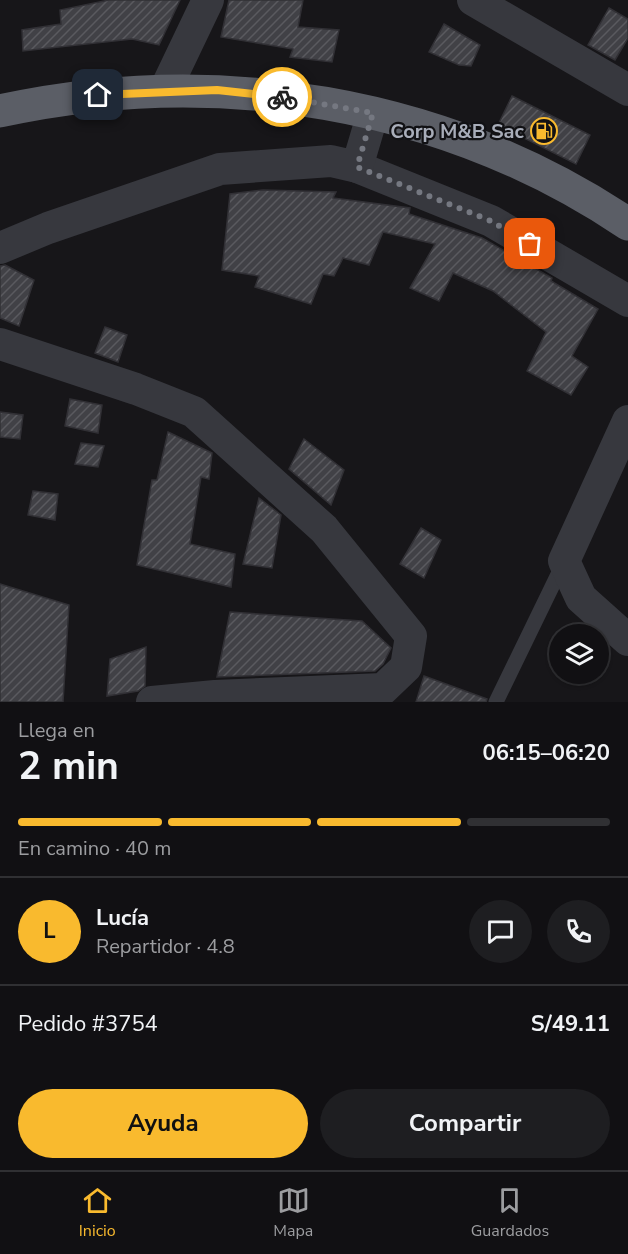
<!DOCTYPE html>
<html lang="es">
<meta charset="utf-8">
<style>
body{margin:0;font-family:"Nunito Sans",sans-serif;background:#1e1e21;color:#f1f3f6;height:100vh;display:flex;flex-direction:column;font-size:22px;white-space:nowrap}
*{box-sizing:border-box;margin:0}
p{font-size:20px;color:#9c9da0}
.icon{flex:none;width:33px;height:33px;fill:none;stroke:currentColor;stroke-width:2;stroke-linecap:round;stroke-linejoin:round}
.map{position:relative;height:702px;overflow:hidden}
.sheet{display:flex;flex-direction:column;background:#111013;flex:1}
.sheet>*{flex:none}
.tools{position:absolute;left:549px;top:624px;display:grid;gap:12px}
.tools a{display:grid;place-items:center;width:60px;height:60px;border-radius:50%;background:#111013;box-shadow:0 2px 4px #0004,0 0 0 2px #303033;font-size:30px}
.pin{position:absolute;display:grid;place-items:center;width:51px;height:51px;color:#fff;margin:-26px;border-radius:12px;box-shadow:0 3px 9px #0006}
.courier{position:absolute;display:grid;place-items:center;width:60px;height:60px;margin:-30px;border:4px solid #f9ba2e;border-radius:50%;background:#fff;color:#222;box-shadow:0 2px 8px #0007}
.headline em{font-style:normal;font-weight:700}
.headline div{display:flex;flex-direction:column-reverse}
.headline{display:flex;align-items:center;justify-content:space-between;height:102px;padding:0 18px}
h1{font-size:39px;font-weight:700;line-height:45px}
.bar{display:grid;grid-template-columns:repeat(4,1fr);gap:9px 6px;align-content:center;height:72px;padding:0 18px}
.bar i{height:8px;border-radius:4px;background:#303033}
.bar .on{background:#f9ba2e}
.bar p{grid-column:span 4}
.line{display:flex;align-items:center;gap:15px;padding:0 18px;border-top:2px solid #303033}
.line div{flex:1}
.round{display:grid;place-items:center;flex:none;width:63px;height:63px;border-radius:32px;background:#1e1e21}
.action{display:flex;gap:12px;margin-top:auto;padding:12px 18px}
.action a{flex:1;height:69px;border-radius:36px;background:#f9ba2e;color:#111;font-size:24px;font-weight:700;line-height:69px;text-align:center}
.action a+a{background:#1e1e21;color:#f1f3f6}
.tabs{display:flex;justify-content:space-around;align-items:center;height:84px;border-top:2px solid #303033;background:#111013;font-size:16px;color:#9c9da0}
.tabs a{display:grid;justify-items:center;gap:3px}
.tabs .on{color:#f9ba2e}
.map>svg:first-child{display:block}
.building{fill:url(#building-hatch);stroke:#313035;stroke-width:1.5}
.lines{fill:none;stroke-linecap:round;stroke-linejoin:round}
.service{stroke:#37383e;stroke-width:15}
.minor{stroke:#37383e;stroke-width:32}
.trunk{stroke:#5b5e66;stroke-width:33}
.done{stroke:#757881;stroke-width:6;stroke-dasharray:0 10.8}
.route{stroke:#f9ba2e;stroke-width:8}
.labels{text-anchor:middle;stroke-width:4.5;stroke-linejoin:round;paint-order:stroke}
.poi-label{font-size:20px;font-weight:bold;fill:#a8adb9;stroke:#111114;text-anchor:end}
</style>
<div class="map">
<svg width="628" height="702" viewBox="0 0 628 702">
<defs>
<pattern id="building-hatch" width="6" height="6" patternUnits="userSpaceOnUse" patternTransform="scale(1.5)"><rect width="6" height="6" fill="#414146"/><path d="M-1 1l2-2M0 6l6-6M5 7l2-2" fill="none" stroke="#5a5a5f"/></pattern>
</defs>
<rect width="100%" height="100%" fill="#171619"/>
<!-- building -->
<g class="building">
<polygon points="109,0 180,0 159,45 132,39 23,51 22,30 61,24 60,10"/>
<polygon points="229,0 303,0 298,27 339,30 332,62 290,57 293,49 221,37"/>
<polygon points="609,8 628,19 628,38 615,60 588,45"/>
<polygon points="444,24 480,45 471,66 459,65 429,52"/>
<polygon points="512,96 590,135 576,164 498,125"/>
<polygon points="263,190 336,192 333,198 410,208 409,214 482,238 552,278 551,281 598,309 572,356 588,367 571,395 527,371 546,332 493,291 453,273 439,301 410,288 435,244 383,232 369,265 343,258 334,276 323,274 311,304 255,287 259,276 222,270 230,194"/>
<polygon points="5,265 34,280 19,326 0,318 0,266"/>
<polygon points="105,327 127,335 118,362 95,353"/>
<polygon points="70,399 102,405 98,433 65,426"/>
<polygon points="0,412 23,415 20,439 0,437"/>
<polygon points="168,432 212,453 209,479 201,477 190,544 235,554 231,587 137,565 152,480 157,480"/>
<polygon points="304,439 344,470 331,505 289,469"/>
<polygon points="81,443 104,446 98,467 75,464"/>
<polygon points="33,491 58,494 55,520 28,515"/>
<polygon points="259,498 281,515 272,568 243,564"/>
<polygon points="421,528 441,540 424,578 400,564"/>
<polygon points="0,584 69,605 63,702 0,702"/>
<polygon points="230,612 362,621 391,648 383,664 375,671 217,677"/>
<polygon points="146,647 145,686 138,691 107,696 110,659"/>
<polygon points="424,676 487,699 486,702 416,702"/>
</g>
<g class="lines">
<!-- service -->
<polyline class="service" points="496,702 564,562"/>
<!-- minor -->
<g class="minor">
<polyline points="473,0 628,90"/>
<polyline points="165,90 208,0"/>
<polyline points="357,167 491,221 628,301"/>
<polyline points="0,248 48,228 220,169 331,161 357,167 373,113"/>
<polyline points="0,344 136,389 194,412 324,529 411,636 406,667 383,689 215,696 152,702"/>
<polyline points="628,421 564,561 581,598 628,640"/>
</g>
<!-- trunk -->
<path class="trunk" d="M0,111C216,64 443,100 628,224"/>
</g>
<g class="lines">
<!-- done -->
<polyline class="done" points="282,97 373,113 357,167 491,221 530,244"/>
<!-- route -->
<polyline class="route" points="98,95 217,90 282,97"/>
</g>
<!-- icons -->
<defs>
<symbol id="fuel-ring" viewBox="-11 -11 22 22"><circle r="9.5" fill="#111114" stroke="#f9ba2e" stroke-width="1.5"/><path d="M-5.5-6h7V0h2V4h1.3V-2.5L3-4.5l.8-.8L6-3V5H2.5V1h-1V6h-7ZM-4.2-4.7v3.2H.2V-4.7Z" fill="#f9ba2e"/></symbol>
</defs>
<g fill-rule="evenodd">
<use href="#fuel-ring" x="529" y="116" width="30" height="30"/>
</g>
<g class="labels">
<!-- poi labels -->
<g class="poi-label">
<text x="524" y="138">Corp M&amp;B Sac</text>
</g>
</g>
</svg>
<div class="tools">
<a><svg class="icon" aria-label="layers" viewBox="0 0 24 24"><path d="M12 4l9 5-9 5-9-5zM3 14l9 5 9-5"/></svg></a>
</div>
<div class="pin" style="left:530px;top:244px;background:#ea580c"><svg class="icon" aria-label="bag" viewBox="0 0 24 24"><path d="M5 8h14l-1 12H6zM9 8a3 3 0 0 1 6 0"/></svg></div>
<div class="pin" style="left:98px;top:95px;background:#1f2937"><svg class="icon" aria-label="home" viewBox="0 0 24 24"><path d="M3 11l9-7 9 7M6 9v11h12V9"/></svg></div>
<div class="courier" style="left:282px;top:97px"><svg class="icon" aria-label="bike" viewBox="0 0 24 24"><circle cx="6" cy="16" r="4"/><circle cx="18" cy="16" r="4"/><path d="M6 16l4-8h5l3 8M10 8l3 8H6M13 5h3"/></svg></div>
</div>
<section class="sheet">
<div class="headline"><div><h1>2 min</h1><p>Llega en</p></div><em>06:15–06:20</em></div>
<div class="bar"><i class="on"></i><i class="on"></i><i class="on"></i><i></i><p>En camino · 40 m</p></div>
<div class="line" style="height:108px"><b class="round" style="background:#f9ba2e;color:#111">L</b><div><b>Lucía</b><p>Repartidor · 4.8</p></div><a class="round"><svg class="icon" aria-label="chat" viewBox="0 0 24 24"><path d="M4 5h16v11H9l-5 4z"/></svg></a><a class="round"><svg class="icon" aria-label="phone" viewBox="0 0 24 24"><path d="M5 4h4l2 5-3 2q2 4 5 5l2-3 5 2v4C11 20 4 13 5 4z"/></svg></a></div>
<div class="line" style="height:78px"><div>Pedido #3754</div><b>S/49.11</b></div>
<div class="action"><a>Ayuda</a><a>Compartir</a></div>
</section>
<nav class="tabs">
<a class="on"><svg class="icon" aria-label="home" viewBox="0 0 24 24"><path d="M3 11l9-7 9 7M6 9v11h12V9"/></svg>Inicio</a>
<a><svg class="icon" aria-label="map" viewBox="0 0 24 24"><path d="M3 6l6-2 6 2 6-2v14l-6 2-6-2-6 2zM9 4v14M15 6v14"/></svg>Mapa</a>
<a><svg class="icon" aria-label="saved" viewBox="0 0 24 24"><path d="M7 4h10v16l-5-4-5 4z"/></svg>Guardados</a>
</nav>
